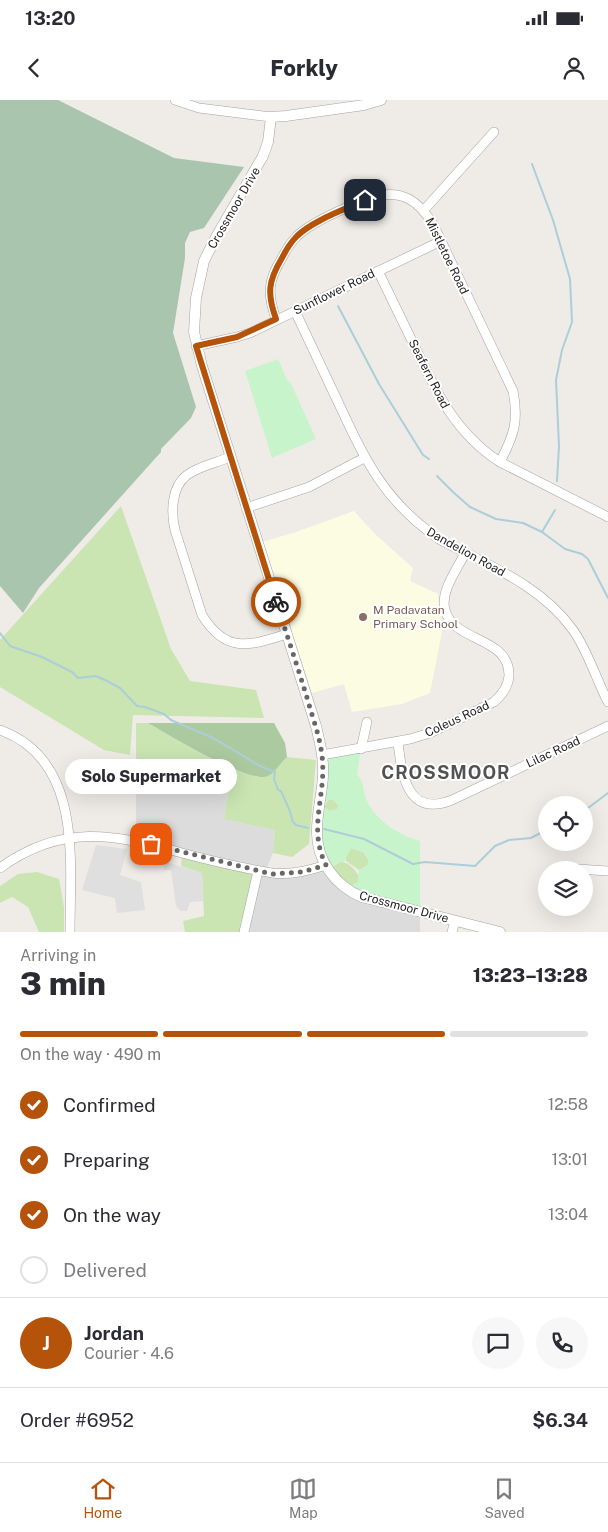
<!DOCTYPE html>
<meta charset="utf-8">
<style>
body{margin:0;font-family:"Public Sans",sans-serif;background:#f7f7f7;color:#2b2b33;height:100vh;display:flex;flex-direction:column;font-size:19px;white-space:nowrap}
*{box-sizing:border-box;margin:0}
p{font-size:16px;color:#7c7c81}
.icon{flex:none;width:28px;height:28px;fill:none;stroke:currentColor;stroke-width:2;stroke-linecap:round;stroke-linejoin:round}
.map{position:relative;height:832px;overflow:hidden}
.panel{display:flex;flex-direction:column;background:#fff;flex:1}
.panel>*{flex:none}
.tools{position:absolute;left:538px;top:696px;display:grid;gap:10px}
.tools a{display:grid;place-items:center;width:55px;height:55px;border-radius:50%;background:#fff;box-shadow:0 5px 20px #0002;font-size:25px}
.pin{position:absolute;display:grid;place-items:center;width:42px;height:42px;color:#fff;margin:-21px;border-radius:10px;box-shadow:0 2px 8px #0006}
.courier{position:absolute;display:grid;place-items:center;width:50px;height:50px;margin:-25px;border:4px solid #b45309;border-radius:50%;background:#fff;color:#222;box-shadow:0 1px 6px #0007}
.bubble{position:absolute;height:35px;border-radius:18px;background:#fff;box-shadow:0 5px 20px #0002;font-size:16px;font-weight:800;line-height:35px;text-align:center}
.summary em{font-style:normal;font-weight:800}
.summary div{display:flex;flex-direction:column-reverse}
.summary{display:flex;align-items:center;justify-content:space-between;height:85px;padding:0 20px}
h1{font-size:32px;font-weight:800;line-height:38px}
.bar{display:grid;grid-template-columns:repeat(4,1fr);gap:8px 5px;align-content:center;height:60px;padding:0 20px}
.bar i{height:6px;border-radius:4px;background:#e1e1e2}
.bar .active{background:#b45309}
.bar p{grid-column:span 4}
.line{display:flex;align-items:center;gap:12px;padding:0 20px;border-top:1px solid #e1e1e2}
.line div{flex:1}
.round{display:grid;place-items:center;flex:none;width:52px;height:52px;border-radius:26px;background:#f7f7f7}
ol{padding:0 20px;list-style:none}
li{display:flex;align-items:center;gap:15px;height:55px}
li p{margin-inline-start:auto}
li .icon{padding:5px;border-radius:50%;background:#b45309;color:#fff;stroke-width:4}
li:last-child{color:#7c7c81}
li i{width:28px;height:28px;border:2px solid #e1e1e2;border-radius:50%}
.status{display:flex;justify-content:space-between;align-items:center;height:35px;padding:0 25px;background:#fff;direction:ltr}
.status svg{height:14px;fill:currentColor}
header{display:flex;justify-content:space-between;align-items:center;height:65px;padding:0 20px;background:#fff;font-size:22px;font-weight:800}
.tab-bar{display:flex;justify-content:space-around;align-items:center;height:70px;border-top:1px solid #e1e1e2;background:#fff;font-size:14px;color:#7c7c81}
.tab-bar a{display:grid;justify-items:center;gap:2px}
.tab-bar .active{color:#b45309}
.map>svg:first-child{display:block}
.residential{fill:#dddcdc}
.education{fill:#fcfce3}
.grass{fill:#cae4b2}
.forest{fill:#accaa0}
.cemetery{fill:#aac5ae}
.park{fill:#c8f4cc}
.parking{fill:#dfdfdf}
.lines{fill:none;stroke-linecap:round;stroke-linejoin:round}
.stream{stroke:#acced8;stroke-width:2}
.minor-casing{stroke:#a3a3a3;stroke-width:10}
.tertiary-casing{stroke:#a3a3a3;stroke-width:11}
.minor{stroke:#fff;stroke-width:9}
.tertiary{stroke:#fff;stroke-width:10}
.done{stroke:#686765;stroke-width:5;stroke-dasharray:0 9}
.route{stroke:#b45309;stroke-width:6}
.education-dot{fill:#8d6e63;stroke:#fff;stroke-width:2}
.labels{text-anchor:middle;stroke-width:4;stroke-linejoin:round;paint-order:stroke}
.street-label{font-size:12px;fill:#1f1f1f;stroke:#fff}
.education-label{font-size:12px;fill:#785e54;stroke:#fff;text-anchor:start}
.district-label{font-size:18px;font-weight:bold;letter-spacing:1px;fill:#525252;stroke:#fff}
</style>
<div class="status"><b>13:20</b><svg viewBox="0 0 49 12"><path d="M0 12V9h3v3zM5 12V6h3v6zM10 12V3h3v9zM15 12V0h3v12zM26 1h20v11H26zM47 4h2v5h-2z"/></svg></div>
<header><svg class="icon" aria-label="back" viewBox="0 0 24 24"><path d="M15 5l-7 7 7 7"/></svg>Forkly<svg class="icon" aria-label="person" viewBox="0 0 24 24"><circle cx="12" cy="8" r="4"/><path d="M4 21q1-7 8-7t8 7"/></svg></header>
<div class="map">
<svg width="608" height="832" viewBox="0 0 608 832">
<rect width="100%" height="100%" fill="#efece7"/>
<!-- residential -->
<polygon class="residential" points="136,662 229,689 224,719 275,730 273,753 265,772 326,765 420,812 420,832 244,832 258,771 136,741"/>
<!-- education -->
<polygon class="education" points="354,411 376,435 413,468 410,481 438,494 442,532 430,593 402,604 352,612 344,584 312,593 262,442 296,432"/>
<!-- grass -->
<g class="grass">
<polygon points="121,406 171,549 190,581 256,590 264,618 133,615 130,655 104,650 0,587 0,540"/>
<path d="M136,623H148C167,634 250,685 268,676C275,673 281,662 287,657L316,660L309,744L292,757L273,753L275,730L224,719L229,689L136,662Z"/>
<polygon points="328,700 333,700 339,705 338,709 329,711 324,707"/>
<polygon points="351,748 363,752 368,759 368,765 359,770 346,761 346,754"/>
<polygon points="182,753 258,771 244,832 185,832 183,821 204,816 202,773 181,766"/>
<path d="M340,762C349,762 354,769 359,776L358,782L349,787L332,767Z"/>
<polygon points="37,772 59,779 64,807 64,832 39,832 28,807 12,797 0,803 0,786 18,774"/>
</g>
<!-- forest -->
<path class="forest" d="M148,623H274L285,643L287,657C281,662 275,673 268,676C251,685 167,634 148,623Z"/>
<!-- cemetery -->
<polygon class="cemetery" points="0,0 58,0 174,58 244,67 204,128 190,132 185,143 185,158 173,233 196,307 191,318 161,349 161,352 39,488 23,513 0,486"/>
<!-- park -->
<g class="park">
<polygon points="278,259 288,282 290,281 316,339 272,358 245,271"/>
<path d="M361,649L357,675C364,681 363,688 365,696C373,719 398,735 420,741V812L349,787L358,782L359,770L368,765V759L363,752L351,748L344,762H339L332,767L326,765L318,709L324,707L330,711L337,709L338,705L333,700H328L325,703L319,700L322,655Z"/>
</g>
<!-- parking -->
<g class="parking">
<polygon points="96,745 127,749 120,775 141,782 145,810 117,813 115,798 82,790"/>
<polygon points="166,762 202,773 203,801 190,802 187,811 181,811 176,806 171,770 163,770"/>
</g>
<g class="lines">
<!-- stream -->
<g class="stream">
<polyline points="532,64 553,120 570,179 572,222 562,250 556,280 559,346 557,381"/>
<polyline points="338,206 379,284 423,355 429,359"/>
<polyline points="437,376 453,392 470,407 496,419 523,423 542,432 565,449 582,454 588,459 608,498"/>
<polyline points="542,432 555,410"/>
<polyline points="0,533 10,546 42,557 72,572 78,578 96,576 107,581 120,588 137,606 145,607 164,614 171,620 213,638 262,667 275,672 274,679 278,690 281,691 289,709 293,722 296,725 308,728"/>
<polyline points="584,711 608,693"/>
<polyline points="324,729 364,739 413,764 425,762 475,766 495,746 509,740 531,738 546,730"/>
</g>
<defs>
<g id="minor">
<polyline points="175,0 199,8 271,17"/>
<polyline points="424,110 494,32"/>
<path d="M378,171C390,196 403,222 415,247C436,292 456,334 500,362L608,417"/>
<path d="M295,211C309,241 324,272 338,302C365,360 384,401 439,439C487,465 540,484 573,530C588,551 596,579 608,602"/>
<path d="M276,219C267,194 268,180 282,158C286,150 291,142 297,136C313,121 354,104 375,96C404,90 418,101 433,124L513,291C519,321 514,335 500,362"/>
<polyline points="196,246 237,237 250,233 441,141"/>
<path d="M230,357C216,363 199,366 187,375C171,387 171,413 175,430L202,515C226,554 249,546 287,534"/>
<polyline points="246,408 309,387 364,358"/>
<path d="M0,630C83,660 70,761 70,832"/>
<path d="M398,643C402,675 407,718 452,700L608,626"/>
<polyline points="361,649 367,622"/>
<path d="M322,655L410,639L430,633L494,602C502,595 508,587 509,576C510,536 454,543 445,510C440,491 457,470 465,453"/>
<path d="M0,768C62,723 114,734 182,753C212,761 242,768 272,773C291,775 307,771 326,765"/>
<polyline points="562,768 608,771"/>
<polyline points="244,832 258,771"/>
<polyline points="452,832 455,821"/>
</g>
<path id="tertiary" d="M381,0L364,5L286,16L271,17L268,42L263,56L216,137L204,161L196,198L194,232L202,266L316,626C320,643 324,659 323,676C322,694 317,712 317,730C316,760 335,786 362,797L500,832"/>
</defs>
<!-- minor casing -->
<use href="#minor" class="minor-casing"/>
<!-- tertiary casing -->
<use href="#tertiary" class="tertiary-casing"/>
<!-- minor -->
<use href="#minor" class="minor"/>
<!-- tertiary -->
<use href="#tertiary" class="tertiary"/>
</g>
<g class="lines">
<!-- done -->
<path class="done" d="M151,744L272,774L302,772L326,765C307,728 327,695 322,656C320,637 313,619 308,601C298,568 287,535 276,502"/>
<!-- route -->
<path class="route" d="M276,502L196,246L237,237L276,219C267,194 268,181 282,158C286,150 291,142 297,136C314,120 344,110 365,100"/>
</g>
<!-- markers -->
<circle class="education-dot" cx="363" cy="517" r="5"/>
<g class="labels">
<!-- street labels -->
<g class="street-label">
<text transform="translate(234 108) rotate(-60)" y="4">Crossmoor Drive</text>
<text transform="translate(447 156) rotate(64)" y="4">Mistletoe Road</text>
<text transform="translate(334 192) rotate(-26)" y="4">Sunflower Road</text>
<text transform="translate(429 274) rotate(63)" y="4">Seafern Road</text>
<text transform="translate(466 452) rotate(29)" y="4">Dandelion Road</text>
<text transform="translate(457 619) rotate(-25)" y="4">Coleus Road</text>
<text transform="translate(553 652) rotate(-25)" y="4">Lilac Road</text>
<text transform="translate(404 807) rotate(15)" y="4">Crossmoor Drive</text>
</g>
<!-- education labels -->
<g class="education-label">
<text x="373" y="514">M Padavatan<tspan x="373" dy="14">Primary School</tspan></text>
</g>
<!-- district labels -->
<g class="district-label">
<text x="446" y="679">CROSSMOOR</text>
</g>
</g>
</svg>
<div class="tools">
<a><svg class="icon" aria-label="locate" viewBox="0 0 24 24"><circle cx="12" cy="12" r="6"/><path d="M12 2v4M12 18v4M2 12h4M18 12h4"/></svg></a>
<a><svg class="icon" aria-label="layers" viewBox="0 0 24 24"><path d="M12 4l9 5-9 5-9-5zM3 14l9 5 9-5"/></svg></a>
</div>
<div class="pin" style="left:151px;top:744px;background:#ea580c"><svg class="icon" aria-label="bag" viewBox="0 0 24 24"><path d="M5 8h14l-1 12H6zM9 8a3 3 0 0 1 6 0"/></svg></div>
<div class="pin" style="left:365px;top:100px;background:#1f2937"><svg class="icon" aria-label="home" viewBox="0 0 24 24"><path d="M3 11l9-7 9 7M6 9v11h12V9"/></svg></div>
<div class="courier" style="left:276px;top:502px"><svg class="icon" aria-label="bike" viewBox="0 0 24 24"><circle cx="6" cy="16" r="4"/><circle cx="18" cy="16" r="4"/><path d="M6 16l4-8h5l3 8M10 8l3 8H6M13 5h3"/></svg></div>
<div class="bubble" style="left:65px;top:659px;width:172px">Solo Supermarket</div>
</div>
<section class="panel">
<div class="summary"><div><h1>3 min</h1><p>Arriving in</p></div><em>13:23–13:28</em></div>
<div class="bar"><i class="active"></i><i class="active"></i><i class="active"></i><i></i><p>On the way · 490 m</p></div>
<ol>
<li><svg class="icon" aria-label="check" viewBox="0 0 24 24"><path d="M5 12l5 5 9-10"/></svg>Confirmed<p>12:58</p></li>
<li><svg class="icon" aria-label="check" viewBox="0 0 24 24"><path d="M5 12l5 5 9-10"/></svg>Preparing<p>13:01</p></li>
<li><svg class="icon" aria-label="check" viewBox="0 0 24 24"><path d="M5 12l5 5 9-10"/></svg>On the way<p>13:04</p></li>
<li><i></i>Delivered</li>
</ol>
<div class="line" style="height:90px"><b class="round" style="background:#b45309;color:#fff">J</b><div><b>Jordan</b><p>Courier · 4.6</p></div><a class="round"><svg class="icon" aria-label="chat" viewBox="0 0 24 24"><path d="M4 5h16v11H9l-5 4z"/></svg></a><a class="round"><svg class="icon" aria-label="phone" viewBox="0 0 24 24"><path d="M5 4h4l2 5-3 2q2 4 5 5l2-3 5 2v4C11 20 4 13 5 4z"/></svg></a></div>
<div class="line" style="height:65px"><div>Order #6952</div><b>$6.34</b></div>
</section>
<nav class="tab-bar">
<a class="active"><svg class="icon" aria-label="home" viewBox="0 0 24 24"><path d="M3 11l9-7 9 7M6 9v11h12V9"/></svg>Home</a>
<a><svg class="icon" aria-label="map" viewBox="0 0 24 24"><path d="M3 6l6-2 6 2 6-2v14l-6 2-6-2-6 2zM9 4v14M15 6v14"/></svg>Map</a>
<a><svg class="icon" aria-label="saved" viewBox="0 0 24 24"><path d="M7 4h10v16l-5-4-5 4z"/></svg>Saved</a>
</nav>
